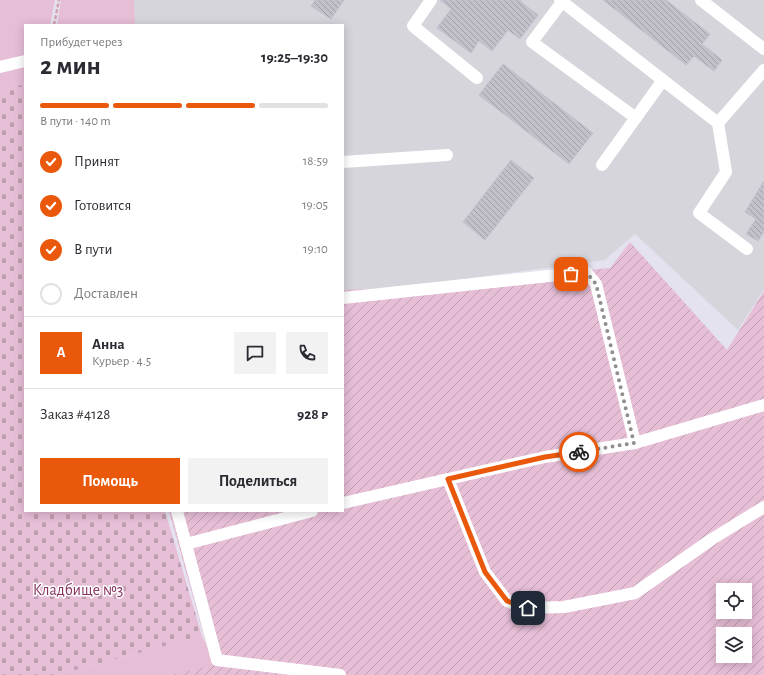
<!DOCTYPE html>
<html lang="ru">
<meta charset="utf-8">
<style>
body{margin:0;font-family:"Alegreya Sans",sans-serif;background:#f2f2f3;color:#2b2b33;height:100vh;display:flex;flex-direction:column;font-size:15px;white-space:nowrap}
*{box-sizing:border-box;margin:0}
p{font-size:13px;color:#7c7c81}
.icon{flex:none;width:22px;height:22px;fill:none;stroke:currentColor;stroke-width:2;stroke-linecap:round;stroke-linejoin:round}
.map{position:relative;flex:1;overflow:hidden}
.side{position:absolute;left:24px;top:24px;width:320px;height:488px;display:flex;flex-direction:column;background:#fff;border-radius:0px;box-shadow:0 2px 10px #0003}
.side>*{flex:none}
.controls{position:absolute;left:716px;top:583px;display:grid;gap:8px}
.controls a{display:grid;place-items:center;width:36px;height:36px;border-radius:0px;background:#fff;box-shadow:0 2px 10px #0003;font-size:20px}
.pin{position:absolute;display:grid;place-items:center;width:34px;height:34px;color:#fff;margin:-17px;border-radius:8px;box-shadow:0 2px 6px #0006}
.courier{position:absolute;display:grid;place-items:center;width:40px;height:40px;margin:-20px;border:3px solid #ea580c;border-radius:50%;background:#fff;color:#222;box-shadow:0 1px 5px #0007}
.head em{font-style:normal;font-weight:700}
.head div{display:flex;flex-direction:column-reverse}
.head{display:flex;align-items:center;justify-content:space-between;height:68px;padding:0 16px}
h1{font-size:26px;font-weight:700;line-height:30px}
.bar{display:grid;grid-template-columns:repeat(4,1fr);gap:6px 4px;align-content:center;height:48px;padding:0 16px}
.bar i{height:5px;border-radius:3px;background:#e1e1e2}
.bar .active{background:#ea580c}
.bar p{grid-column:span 4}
.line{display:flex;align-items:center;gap:10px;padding:0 16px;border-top:1px solid #e1e1e2}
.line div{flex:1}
.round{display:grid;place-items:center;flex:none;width:42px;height:42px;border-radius:0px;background:#f2f2f3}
ol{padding:0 16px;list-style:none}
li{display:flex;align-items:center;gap:12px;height:44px}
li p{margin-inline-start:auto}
li .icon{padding:4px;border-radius:50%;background:#ea580c;color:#fff;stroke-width:4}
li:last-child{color:#7c7c81}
li i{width:22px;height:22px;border:2px solid #e1e1e2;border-radius:50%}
.button{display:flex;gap:8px;margin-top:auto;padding:8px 16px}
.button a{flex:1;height:46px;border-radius:0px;background:#ea580c;color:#fff;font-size:16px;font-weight:700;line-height:46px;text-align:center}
.button a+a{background:#f2f2f3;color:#2b2b33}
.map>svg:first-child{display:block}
.industrial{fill:#d6d5dc}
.grass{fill:#e6bed6}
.cemetery{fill:url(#cemetery-stones)}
.garden{fill:url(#garden-furrows);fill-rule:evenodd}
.building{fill:url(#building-back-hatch);stroke:#c2c1d2}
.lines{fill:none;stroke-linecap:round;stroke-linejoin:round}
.path{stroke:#d6a0b1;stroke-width:2.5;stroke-dasharray:4 2;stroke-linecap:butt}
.minor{stroke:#fff;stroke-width:12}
.done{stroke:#908f8e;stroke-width:4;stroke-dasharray:0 7.2}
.route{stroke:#ea580c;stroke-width:5}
.labels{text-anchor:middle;stroke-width:3;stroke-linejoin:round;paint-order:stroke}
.park-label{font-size:16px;fill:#883562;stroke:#fff}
</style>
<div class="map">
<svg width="764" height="675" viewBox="0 0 764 675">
<defs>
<pattern id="cemetery-stones" width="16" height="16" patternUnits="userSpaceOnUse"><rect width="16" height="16" fill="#e6bed6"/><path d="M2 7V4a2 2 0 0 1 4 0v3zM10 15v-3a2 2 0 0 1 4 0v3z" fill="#be9eb1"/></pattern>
<pattern id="garden-furrows" width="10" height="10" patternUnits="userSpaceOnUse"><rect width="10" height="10" fill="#e6bed6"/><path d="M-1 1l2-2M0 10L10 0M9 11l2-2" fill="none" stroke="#be9eb1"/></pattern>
<pattern id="building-back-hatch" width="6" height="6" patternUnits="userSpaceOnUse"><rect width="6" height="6" fill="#c2c1ca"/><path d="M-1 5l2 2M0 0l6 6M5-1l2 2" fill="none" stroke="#a1a0a7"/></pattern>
</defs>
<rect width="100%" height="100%" fill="#e4e2ee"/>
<!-- industrial -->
<polygon class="industrial" points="134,0 764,0 764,289 738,330 635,234 605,260 375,291 343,291 343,25 135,25"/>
<!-- grass -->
<g class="grass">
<polygon points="0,0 55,0 50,25 25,25 25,57 0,63"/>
<polygon points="61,0 134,0 135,25 57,25"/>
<polygon points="25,65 25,84 0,91 0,71"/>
<polygon points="202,636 217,665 296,675 56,675"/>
</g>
<!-- cemetery -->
<polygon class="cemetery" points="25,84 25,511 165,511 202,636 56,675 0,675 0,91"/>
<!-- garden -->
<path class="garden" d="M630,242L727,350L764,291V675H172L212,665L169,511H343V290L392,288L610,268ZM723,590H745V612H723ZM723,634H745V656H723Z"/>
<!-- building -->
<g class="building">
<polygon points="315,0 344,0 331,19 311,6"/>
<polygon points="521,0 520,1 538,15 520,39 508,30 492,51 479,41 471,53 437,28 451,9 440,0"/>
<polygon points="603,0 666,0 710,34 702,44 722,60 714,71 694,56 686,65"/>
<polygon points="503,64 593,133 569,164 479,95"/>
<polygon points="511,160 534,178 485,240 463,222"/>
<polygon points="764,181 764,232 758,241 746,234 756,219 745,212"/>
</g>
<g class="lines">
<!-- path -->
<polyline class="path" points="54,25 59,0"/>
<!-- minor -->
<g class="minor">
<polyline points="431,0 413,26 477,78"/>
<polyline points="560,0 718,123 726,172 699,213 747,249"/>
<polyline points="701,0 764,49"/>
<polyline points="562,2 532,42 636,118"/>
<polyline points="0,67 25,61"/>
<polyline points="718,123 764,70"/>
<polyline points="343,162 447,155"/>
<polyline points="602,165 663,80"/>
<polyline points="343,298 586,272 596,284 635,443"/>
<polyline points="448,479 485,572 507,601 528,608 564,607 635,593 712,539 764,507"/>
<polyline points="343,503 545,457 635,443 764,405"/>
<polyline points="177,511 217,660 340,675"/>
<polyline points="186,544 312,511"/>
</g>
</g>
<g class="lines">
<!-- done -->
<polyline class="done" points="571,274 586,272 596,284 634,443 579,452"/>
<!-- route -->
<polyline class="route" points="528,608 507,601 485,572 448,479 545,457 579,452"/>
</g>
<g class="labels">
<!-- park labels -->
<g class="park-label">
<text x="78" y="595">Кладбище №3</text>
</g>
</g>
</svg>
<div class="controls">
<a><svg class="icon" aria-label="locate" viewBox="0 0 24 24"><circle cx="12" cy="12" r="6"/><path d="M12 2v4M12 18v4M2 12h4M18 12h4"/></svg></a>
<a><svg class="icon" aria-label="layers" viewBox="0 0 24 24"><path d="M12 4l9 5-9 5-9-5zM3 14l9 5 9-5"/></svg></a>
</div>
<div class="pin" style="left:571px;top:274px;background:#ea580c"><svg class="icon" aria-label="bag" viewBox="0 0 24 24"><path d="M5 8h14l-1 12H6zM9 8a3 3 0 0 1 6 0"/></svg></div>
<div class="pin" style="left:528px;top:608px;background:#1f2937"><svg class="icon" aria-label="home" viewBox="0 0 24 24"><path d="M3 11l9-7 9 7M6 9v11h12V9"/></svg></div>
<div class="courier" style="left:579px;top:452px"><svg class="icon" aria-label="bike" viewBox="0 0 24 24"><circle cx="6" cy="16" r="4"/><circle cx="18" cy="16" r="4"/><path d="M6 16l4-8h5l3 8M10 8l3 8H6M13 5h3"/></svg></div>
<section class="side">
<div class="head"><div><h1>2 мин</h1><p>Прибудет через</p></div><em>19:25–19:30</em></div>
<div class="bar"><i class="active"></i><i class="active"></i><i class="active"></i><i></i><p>В пути · 140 m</p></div>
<ol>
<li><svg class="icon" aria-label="check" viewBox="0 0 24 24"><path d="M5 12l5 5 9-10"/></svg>Принят<p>18:59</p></li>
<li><svg class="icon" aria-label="check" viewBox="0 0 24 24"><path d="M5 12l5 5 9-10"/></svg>Готовится<p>19:05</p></li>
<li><svg class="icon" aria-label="check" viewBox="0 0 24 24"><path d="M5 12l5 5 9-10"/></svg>В пути<p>19:10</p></li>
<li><i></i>Доставлен</li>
</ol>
<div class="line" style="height:72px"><b class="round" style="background:#ea580c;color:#fff">А</b><div><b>Анна</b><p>Курьер · 4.5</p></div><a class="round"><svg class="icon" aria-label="chat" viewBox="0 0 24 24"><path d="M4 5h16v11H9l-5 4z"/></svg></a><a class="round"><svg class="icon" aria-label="phone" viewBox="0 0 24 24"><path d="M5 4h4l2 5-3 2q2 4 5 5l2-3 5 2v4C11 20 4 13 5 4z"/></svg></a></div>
<div class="line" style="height:52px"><div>Заказ #4128</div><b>928 ₽</b></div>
<div class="button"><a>Помощь</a><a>Поделиться</a></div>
</section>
</div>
